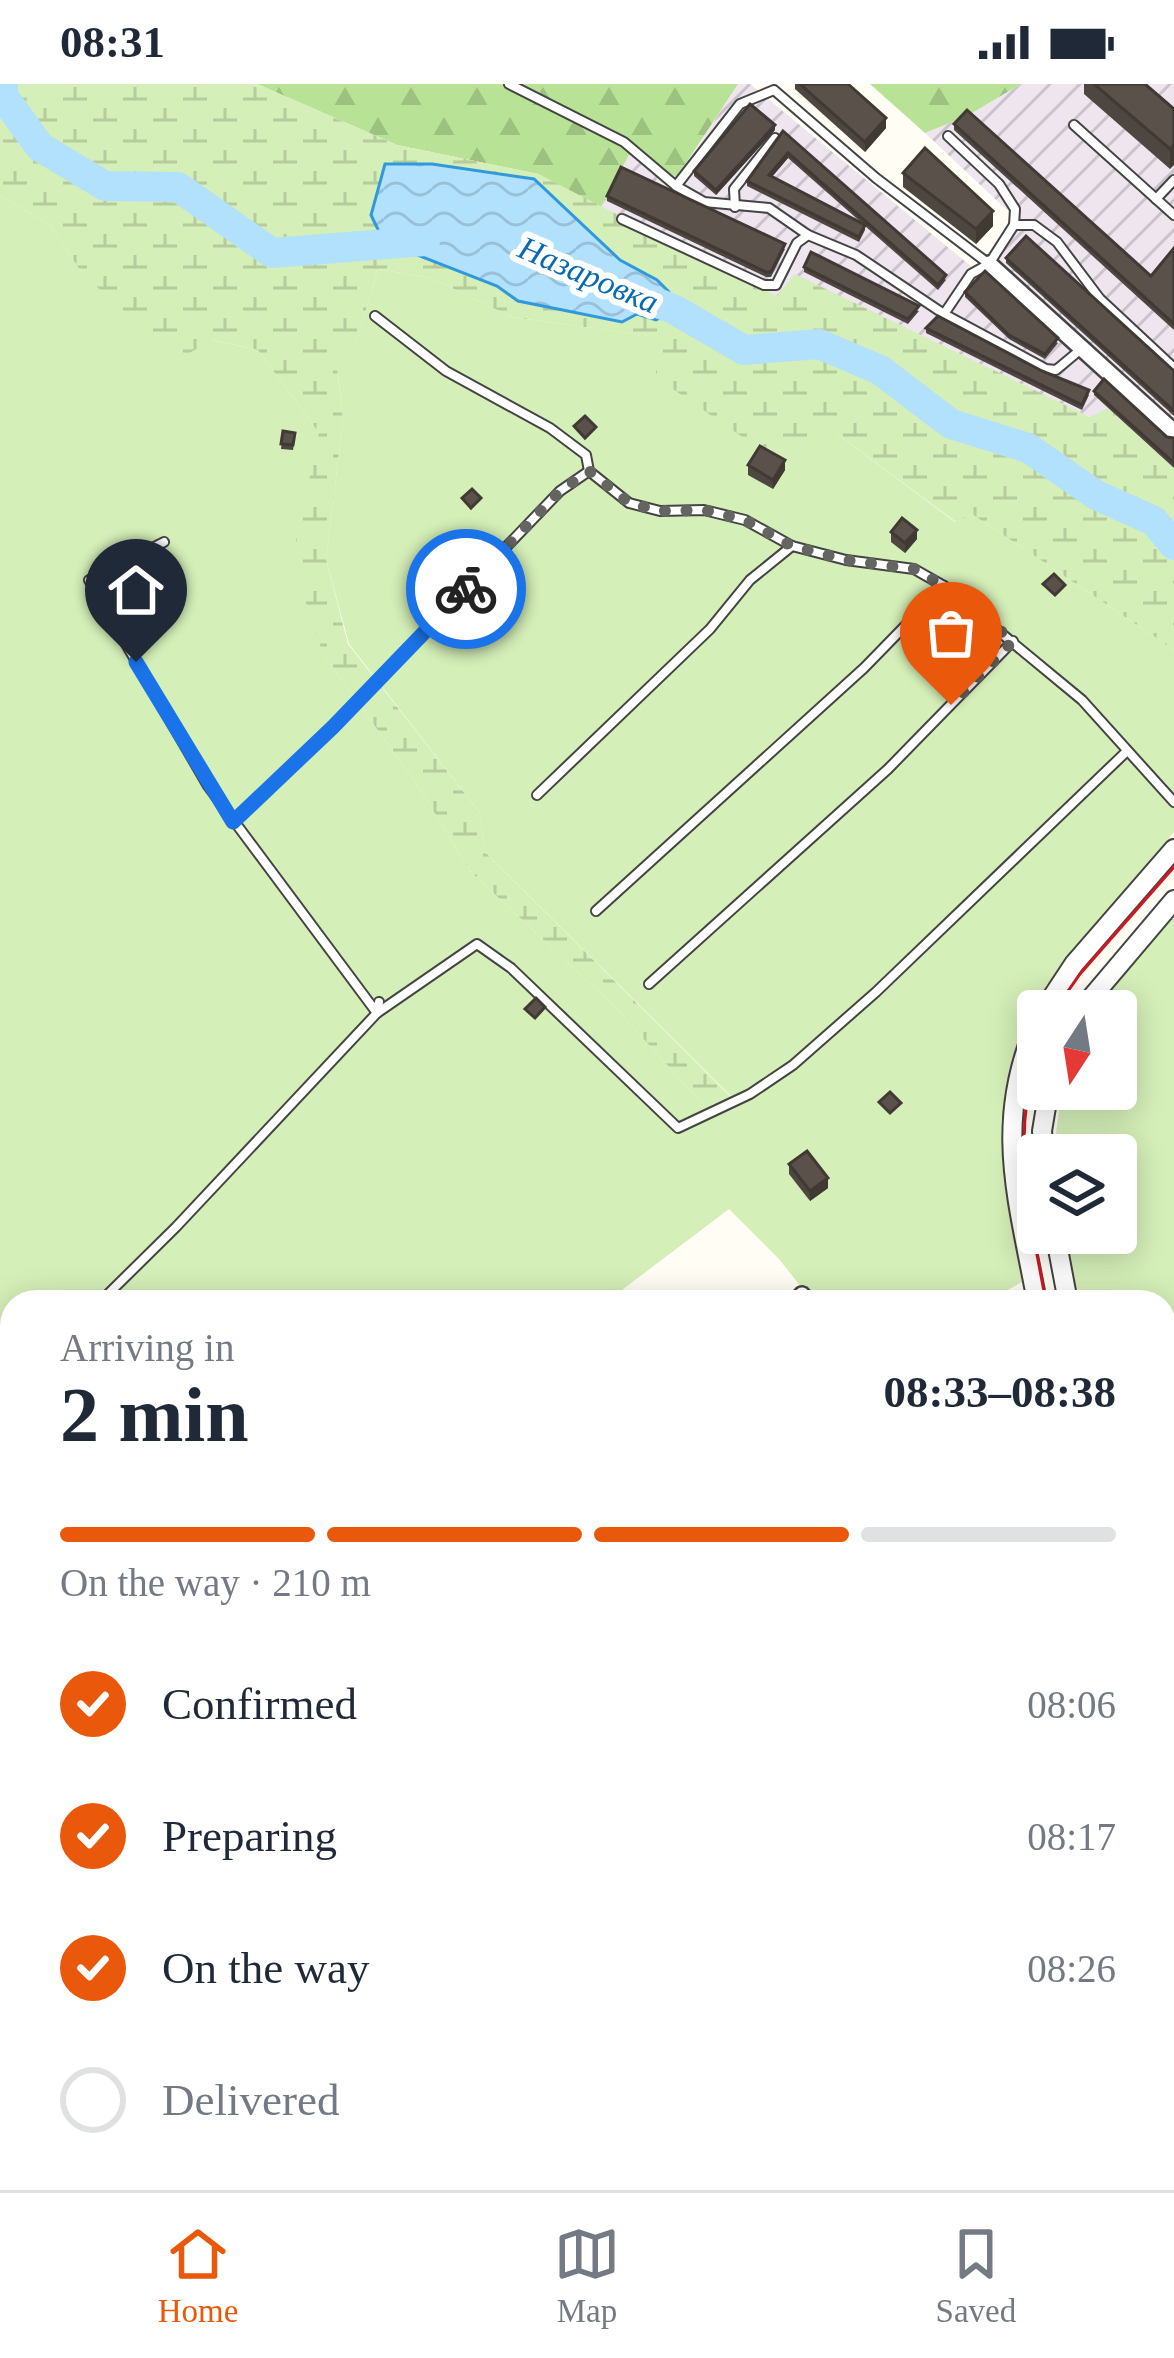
<!DOCTYPE html>
<meta charset="utf-8">
<style>
body{margin:0;font-family:Georgia,serif;background:#f2f2f3;color:#1f2937;height:100vh;display:flex;flex-direction:column;font-size:45px;white-space:nowrap}
*{box-sizing:border-box;margin:0}
p{font-size:39px;color:#747a83}
.icon{flex:none;width:66px;height:66px;fill:none;stroke:currentColor;stroke-width:2;stroke-linecap:round;stroke-linejoin:round}
.map{position:relative;flex:1;overflow:hidden}
.panel{position:absolute;left:0px;top:1206px;width:1176px;height:900px;display:flex;flex-direction:column;background:#fff;border-radius:36px 36px 0 0;box-shadow:0 6px 30px #0003}
.panel>*{flex:none}
.needle{width:78px;rotate:192deg}
.controls{position:absolute;left:1017px;top:906px;display:grid;gap:24px}
.controls a{display:grid;place-items:center;width:120px;height:120px;border-radius:12px;background:#fff;box-shadow:0 6px 30px #0003;font-size:60px}
.pin{position:absolute;display:grid;place-items:center;width:102px;height:102px;color:#fff;margin:-123px -51px;border-radius:50% 50% 50% 0;rotate:-45deg;box-shadow:0 0 12px #0007}
.pin .icon{rotate:45deg}
.courier{position:absolute;display:grid;place-items:center;width:120px;height:120px;margin:-60px;border:9px solid #1a73e8;border-radius:50%;background:#fff;color:#222;box-shadow:0 3px 15px #0007}
.overview em{font-style:normal;font-weight:700}
.overview div{display:flex;flex-direction:column-reverse}
.overview{display:flex;align-items:center;justify-content:space-between;height:204px;padding:0 60px}
h1{font-size:78px;font-weight:700;line-height:90px}
.bar{display:grid;grid-template-columns:repeat(4,1fr);gap:18px 12px;align-content:center;height:144px;padding:0 60px}
.bar i{height:15px;border-radius:9px;background:#e0e1e3}
.bar .active{background:#ea580c}
.bar p{grid-column:span 4}
ol{padding:0 60px;list-style:none}
li{display:flex;align-items:center;gap:36px;height:132px}
li p{margin-inline-start:auto}
li .icon{padding:12px;border-radius:50%;background:#ea580c;color:#fff;stroke-width:4}
li:last-child{color:#747a83}
li i{width:66px;height:66px;border:6px solid #e0e1e3;border-radius:50%}
.status{display:flex;justify-content:space-between;align-items:center;height:84px;padding:0 60px;background:#fff;direction:ltr}
.status svg{height:33px;fill:currentColor}
.dock{display:flex;justify-content:space-around;align-items:center;height:168px;border-top:3px solid #e0e1e3;background:#fff;font-size:33px;color:#747a83}
.dock a{display:grid;justify-items:center;gap:6px}
.dock .active{color:#ea580c}
.map>svg:first-child{display:block}
.industrial{fill:url(#industrial-furrows)}
.grass{fill:#d5efb8}
.forest{fill:url(#forest-firs)}
.wetland{fill:url(#wetland-marsh);fill-rule:evenodd}
.water{fill:url(#water-waves);stroke:#3099dd;stroke-width:3}
.lines{fill:none;stroke-linecap:round;stroke-linejoin:round}
.river{stroke:#b2e1fd;stroke-width:30}
.service-casing{stroke:#444;stroke-width:12}
.minor-casing{stroke:#444;stroke-width:20}
.tertiary-casing{stroke:#444;stroke-width:22}
.service{stroke:#fff;stroke-width:8}
.minor{stroke:#fff;stroke-width:15}
.tertiary{stroke:#fff;stroke-width:18}
.tram{stroke:#d21721;stroke-width:3}
.wall{fill:#4e4640;fill-rule:evenodd}
.shaded-wall{fill:#403934}
.building{fill:#5b514b;stroke:#403934;stroke-width:3}
.done{stroke:#646460;stroke-width:12;stroke-dasharray:0 21.6}
.route{stroke:#1a73e8;stroke-width:15}
.labels{text-anchor:middle;stroke-width:12;stroke-linejoin:round;paint-order:stroke}
.water-label{font-size:33px;font-style:italic;fill:#096ab3;stroke:#fff}
</style>
<div class="status"><b>08:31</b><svg viewBox="0 0 49 12"><path d="M0 12V9h3v3zM5 12V6h3v6zM10 12V3h3v9zM15 12V0h3v12zM26 1h20v11H26zM47 4h2v5h-2z"/></svg></div>
<div class="map">
<svg width="1174" height="2106" viewBox="0 0 1174 2106">
<defs>
<pattern id="industrial-furrows" width="10" height="10" patternUnits="userSpaceOnUse" patternTransform="scale(3)"><rect width="10" height="10" fill="#eee5ef"/><path d="M-1 1l2-2M0 10L10 0M9 11l2-2" fill="none" stroke="#cbc3cc"/></pattern>
<pattern id="forest-firs" width="22" height="20" patternUnits="userSpaceOnUse" patternTransform="scale(3)"><rect width="22" height="20" fill="#b8e295"/><path d="M5 1l3.5 6h-7zM16 11l3.5 6h-7z" fill="#9dc17f"/></pattern>
<pattern id="wetland-marsh" width="20" height="14" patternUnits="userSpaceOnUse" patternTransform="scale(3)"><rect width="20" height="14" fill="#d5efb8"/><path d="M1 5h8M5 5V1M11 12h8M15 12V8" fill="none" stroke="#b6cc9d"/></pattern>
<pattern id="water-waves" width="16" height="10" patternUnits="userSpaceOnUse" patternTransform="scale(3)"><rect width="16" height="10" fill="#b2e1fd"/><path d="M0 5q4-4 8 0t8 0" fill="none" stroke="#98c0d8"/></pattern>
</defs>
<rect width="100%" height="100%" fill="#fffdf4"/>
<!-- industrial -->
<g class="industrial">
<polygon points="738,0 750,0 978,188 1022,140 925,49 967,32 1021,0 1174,0 1174,384 1108,325 1091,333 777,212 601,123 629,71 678,93"/>
<polygon points="12,1906 12,2094 613,2094 590,2106 0,2106 0,1913"/>
</g>
<!-- grass -->
<g class="grass">
<polygon points="0,112 49,140 82,189 212,256 258,266 319,349 323,570 418,702 470,787 613,921 707,1025 731,1012 485,768 480,729 349,560 326,475 343,336 337,282 357,257 378,185 431,194 512,233 651,252 836,349 955,438 972,430 1174,566 1174,748 1047,901 1021,956 1001,1037 1002,1070 1022,1198 986,1218 813,1218 779,1175 729,1125 606,1218 12,1218 12,1344 0,1353"/>
<polygon points="1174,828 1174,1735 1164,1675 1164,1218 1077,1218 1063,1149 1116,1149 1116,1071 1053,1071 1062,1005 1116,1005 1116,927 1093,927"/>
<polygon points="784,2094 908,2094 913,2103 907,2106 795,2106"/>
</g>
<!-- forest -->
<g class="forest">
<polygon points="257,0 738,0 677,93 629,71 601,123 538,90 397,61"/>
<polygon points="870,0 1021,0 967,32 925,49"/>
<polygon points="613,2094 784,2094 795,2106 590,2106"/>
</g>
<!-- wetland -->
<path class="wetland" d="M0,0H257L397,61L538,90L777,212L795,190L1090,333L1108,324L1174,384V566L972,430L956,438L836,349L794,380L741,352L657,294L650,252L512,233L431,194L378,185L357,257L337,283L343,336L326,475L348,560L480,729L485,768L731,1013L707,1025L613,921L470,787L418,702L323,570L292,476L319,349L258,266L213,256L176,276L82,189L49,140L0,112ZM486,89L534,95L620,176L622,238L518,217L497,202L384,158Z"/>
<!-- water -->
<polygon class="water" points="385,80 432,80 534,95 620,176 657,196 669,208 675,226 656,236 637,230 622,238 518,217 497,202 384,158 371,131"/>
<g class="lines">
<!-- river -->
<g class="river">
<polyline points="3,0 3,12 40,63 105,102 178,103 272,169 425,157"/>
<polyline points="641,212 675,226 744,266 819,260 880,286 951,340 1028,364 1096,411 1154,437 1174,461"/>
</g>
<defs>
<g id="service">
<polyline points="509,0 624,58 676,102 704,118 769,124 808,151 856,171 944,230 1046,285 1056,286 1080,266"/>
<polyline points="1074,41 1174,131"/>
<polyline points="676,102 740,20 774,6 876,94 989,180"/>
<polyline points="1156,115 1174,96"/>
<polyline points="735,123 734,105 775,54"/>
<polyline points="622,135 764,201 776,201 797,159 808,151"/>
<polyline points="1014,141 1034,141 1057,158 1100,215 1174,284"/>
<polyline points="944,230 971,190 989,180 1014,141 1015,125 999,100 948,52"/>
<polyline points="375,232 446,287 550,344 586,371 589,387 629,419 660,427 704,426 745,436 792,462 846,476 914,485 944,502 1082,616 1174,718"/>
<polyline points="164,458 89,496 208,702 377,929 379,918"/>
<polyline points="537,711 710,545 750,496 792,462"/>
<polyline points="233,738 333,643 560,407 589,387"/>
<polyline points="596,827 864,584 944,502"/>
<polyline points="649,900 888,685 1013,557"/>
<polyline points="100,1218 176,1143 377,929 477,860 511,884 678,1044 750,1010 793,981 876,908 1126,668"/>
<polyline points="0,1410 12,1402"/>
<polyline points="0,1902 12,1895"/>
<polyline points="0,1947 12,1969"/>
<polyline points="123,2094 128,2106"/>
<polyline points="360,2094 368,2106"/>
<polyline points="422,2094 430,2106"/>
<polyline points="143,2106 154,2094"/>
<polyline points="203,2106 224,2094"/>
<polyline points="298,2106 317,2094"/>
<polyline points="474,2106 493,2094"/>
<polyline points="572,2106 596,2094"/>
</g>
<g id="minor">
<polyline points="989,180 1174,348"/>
<polyline points="802,1211 807,1218"/>
</g>
<g id="tertiary">
<polyline points="1043,927 1074,880 1174,765"/>
<polyline points="1080,927 1174,816"/>
<polyline points="1044,1071 1042,1047 1049,1005"/>
<polyline points="1055,1149 1068,1218"/>
<path d="M1037,1218C1018,1115 992,1038 1038,936"/>
<polyline points="1164,1749 1174,1807"/>
<polyline points="1164,1937 1174,1992"/>
</g>
</defs>
<!-- service casing -->
<use href="#service" class="service-casing"/>
<!-- minor casing -->
<use href="#minor" class="minor-casing"/>
<!-- tertiary casing -->
<use href="#tertiary" class="tertiary-casing"/>
<!-- service -->
<use href="#service" class="service"/>
<!-- minor -->
<use href="#minor" class="minor"/>
<!-- tertiary -->
<use href="#tertiary" class="tertiary"/>
<!-- tram -->
<g class="tram">
<polyline points="1054,927 1080,890 1174,783"/>
<path d="M1038,961C1011,1059 1028,1121 1046,1218"/>
<polyline points="1164,1838 1173,1889"/>
<polyline points="1164,1876 1174,1933"/>
</g>
</g>
<!-- wall -->
<g class="wall">
<polygon points="795,0 848,0 886,44 865,68 795,5"/>
<polygon points="1084,0 1145,0 1174,25 1170,85 1084,10"/>
<polygon points="954,40 1151,192 1174,164 1174,246 954,46"/>
<polygon points="775,46 716,111 694,92 694,87"/>
<path d="M783,47L946,196L938,206L865,142V146L859,158L747,102V97ZM788,74L863,140L772,93Z"/>
<polygon points="903,89 993,142 976,160 903,103"/>
<polygon points="607,112 785,165 771,193 766,193 607,117"/>
<polygon points="1006,174 1174,287 1174,332 1006,179"/>
<polygon points="804,183 919,227 908,240 804,188"/>
<polygon points="965,208 1058,259 1045,275 1009,255 965,213"/>
<polygon points="926,244 1089,311 1082,326 926,249"/>
<polygon points="1094,307 1167,353 1174,354 1174,384 1094,311"/>
<polygon points="283,347 295,354 293,366 281,365"/>
<polygon points="748,381 785,386 773,405 748,391"/>
<polygon points="891,448 917,455 905,469 891,458"/>
<polygon points="789,1080 828,1104 810,1117 789,1090"/>
<polygon points="0,2065 51,2106 12,2106 0,2083"/>
</g>
<!-- shaded-wall -->
<g class="shaded-wall">
<polygon points="886,34 886,44 865,68 865,58"/>
<polygon points="775,41 775,46 716,111 716,106"/>
<polygon points="1174,61 1174,81 1170,85 1170,65"/>
<polygon points="788,69 788,74 769,96 769,91"/>
<polygon points="993,127 993,142 976,160 976,145"/>
<polygon points="785,376 785,386 773,405 773,396"/>
<polygon points="917,446 917,455 905,469 905,459"/>
<polygon points="828,1094 828,1104 810,1117 810,1107"/>
<polygon points="12,1357 12,1377 0,1385 0,1366"/>
<polygon points="12,1674 12,1688 2,1694 2,1680"/>
<polygon points="12,1789 12,1799 0,1807 0,1797"/>
<polygon points="12,2025 12,2036 0,2043 0,2031"/>
<polygon points="397,2094 402,2094 390,2106 385,2106"/>
<polygon points="569,2094 579,2094 556,2106 547,2106"/>
</g>
<!-- building -->
<g class="building">
<polygon points="800,0 848,0 886,34 865,58"/>
<polygon points="1094,0 1145,0 1174,25 1174,61 1170,65"/>
<polygon points="750,20 775,41 716,106 694,87"/>
<polygon points="967,26 1151,192 1174,164 1174,240 954,40"/>
<polygon points="783,47 946,191 938,201 788,69 769,91 865,141 859,153 747,97"/>
<polygon points="925,64 993,127 976,145 903,89"/>
<polygon points="621,83 785,160 771,188 766,188 607,112"/>
<polygon points="1026,152 1174,287 1174,327 1006,174"/>
<polygon points="811,168 919,222 908,235 804,183"/>
<polygon points="985,187 1058,254 1045,270 1009,251 965,208"/>
<polygon points="938,232 1042,287 1089,306 1082,321 926,244"/>
<polygon points="1104,295 1167,353 1174,354 1174,379 1094,307"/>
<polygon points="585,332 596,343 585,354 574,342"/>
<polygon points="283,347 295,349 293,361 281,360"/>
<polygon points="760,362 785,376 773,396 748,381"/>
<polygon points="472,405 481,414 471,424 462,414"/>
<polygon points="902,434 917,446 905,459 891,448"/>
<polygon points="1054,490 1065,501 1055,511 1043,500"/>
<polygon points="536,914 545,923 535,934 525,925"/>
<polygon points="890,1008 901,1019 890,1029 879,1018"/>
<polygon points="807,1067 828,1094 810,1107 789,1080"/>
<polygon points="12,1328 12,1357 0,1366 0,1337"/>
<polygon points="4,1604 12,1618 12,1674 2,1680 0,1677 0,1606"/>
<polygon points="12,1758 12,1789 0,1797 0,1766"/>
<polygon points="0,1956 12,1979 12,2025 0,2031"/>
<polygon points="12,2058 12,2094 45,2094 51,2106 15,2106 0,2076 0,2065"/>
<polygon points="95,2094 112,2094 117,2106 69,2106"/>
<polygon points="166,2094 186,2094 176,2106 156,2106"/>
<polygon points="230,2094 298,2094 290,2100 292,2106 210,2106"/>
<polygon points="323,2094 347,2094 354,2106 305,2106"/>
<polygon points="377,2094 397,2094 385,2106 374,2106 380,2099"/>
<polygon points="435,2094 471,2094 467,2096 468,2106 436,2106 438,2099"/>
<polygon points="504,2094 569,2094 547,2106 482,2106"/>
<polygon points="419,2100 425,2106 408,2106"/>
</g>
<g class="lines">
<!-- done -->
<polyline class="done" points="466,505 560,407 589,387 629,419 660,427 704,426 745,436 792,462 846,476 914,485 944,502 1013,557 951,621"/>
<!-- route -->
<polyline class="route" points="136,578 233,738 333,643 466,505"/>
</g>
<g class="labels">
<!-- water labels -->
<g class="water-label">
<text transform="translate(589 190) rotate(23)" y="12">Назаровка</text>
</g>
</g>
</svg>
<div class="controls">
<a><svg class="needle" viewBox="-14 -14 28 28"><path d="M0-13l5 13h-10z" fill="#e53935"/><path d="M0 13l5-13h-10z" fill="#747a83"/></svg></a>
<a><svg class="icon" aria-label="layers" viewBox="0 0 24 24"><path d="M12 4l9 5-9 5-9-5zM3 14l9 5 9-5"/></svg></a>
</div>
<div class="pin" style="left:951px;top:621px;background:#ea580c"><svg class="icon" aria-label="bag" viewBox="0 0 24 24"><path d="M5 8h14l-1 12H6zM9 8a3 3 0 0 1 6 0"/></svg></div>
<div class="pin" style="left:136px;top:578px;background:#1f2937"><svg class="icon" aria-label="home" viewBox="0 0 24 24"><path d="M3 11l9-7 9 7M6 9v11h12V9"/></svg></div>
<div class="courier" style="left:466px;top:505px"><svg class="icon" aria-label="bike" viewBox="0 0 24 24"><circle cx="6" cy="16" r="4"/><circle cx="18" cy="16" r="4"/><path d="M6 16l4-8h5l3 8M10 8l3 8H6M13 5h3"/></svg></div>
<section class="panel">
<div class="overview"><div><h1>2 min</h1><p>Arriving in</p></div><em>08:33–08:38</em></div>
<div class="bar"><i class="active"></i><i class="active"></i><i class="active"></i><i></i><p>On the way · 210 m</p></div>
<ol>
<li><svg class="icon" aria-label="check" viewBox="0 0 24 24"><path d="M5 12l5 5 9-10"/></svg>Confirmed<p>08:06</p></li>
<li><svg class="icon" aria-label="check" viewBox="0 0 24 24"><path d="M5 12l5 5 9-10"/></svg>Preparing<p>08:17</p></li>
<li><svg class="icon" aria-label="check" viewBox="0 0 24 24"><path d="M5 12l5 5 9-10"/></svg>On the way<p>08:26</p></li>
<li><i></i>Delivered</li>
</ol>
</section>
</div>
<nav class="dock">
<a class="active"><svg class="icon" aria-label="home" viewBox="0 0 24 24"><path d="M3 11l9-7 9 7M6 9v11h12V9"/></svg>Home</a>
<a><svg class="icon" aria-label="map" viewBox="0 0 24 24"><path d="M3 6l6-2 6 2 6-2v14l-6 2-6-2-6 2zM9 4v14M15 6v14"/></svg>Map</a>
<a><svg class="icon" aria-label="saved" viewBox="0 0 24 24"><path d="M7 4h10v16l-5-4-5 4z"/></svg>Saved</a>
</nav>
